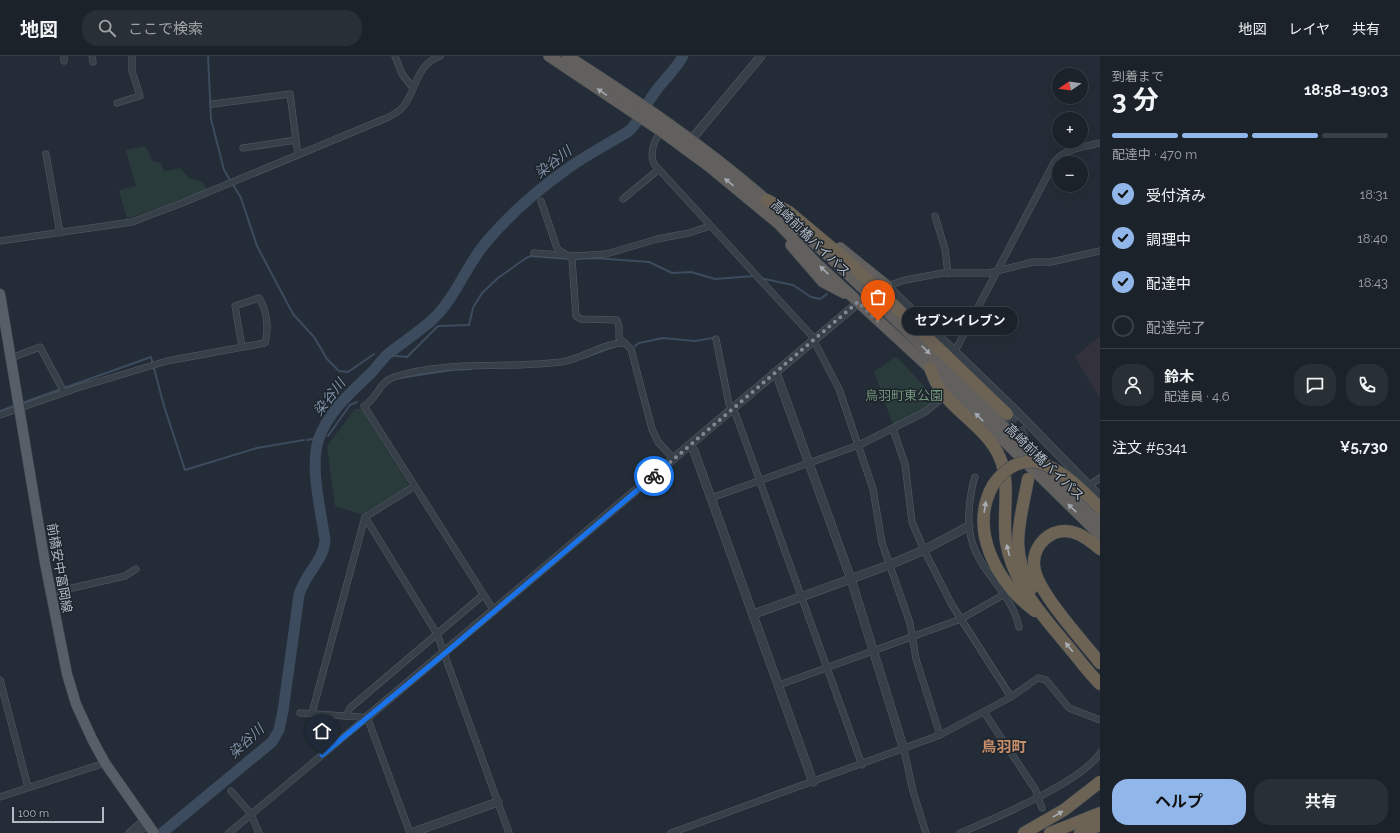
<!DOCTYPE html>
<html lang="ja">
<meta charset="utf-8">
<style>
body{margin:0;font-family:Raleway,"Noto Sans JP",sans-serif;background:#282f35;color:#f1f3f6;height:100vh;display:flex;flex-direction:column;font-size:15px;white-space:nowrap}
*{box-sizing:border-box;margin:0}
p{font-size:13px;color:#a0a4a8}
.icon{flex:none;width:22px;height:22px;fill:none;stroke:currentColor;stroke-width:2;stroke-linecap:round;stroke-linejoin:round}
.map{position:relative;flex:1;overflow:hidden}
.drawer{display:flex;flex-direction:column;background:#1b2229;width:300px}
.drawer>*{flex:none}
.needle{width:26px;rotate:257deg}
.controls{position:absolute;left:1052px;top:12px;display:grid;gap:8px}
.controls a{display:grid;place-items:center;width:36px;height:36px;border-radius:50%;background:#1b2229;box-shadow:0 4px 16px #0002,0 0 0 1px #393f46;font-size:20px}
.scale{position:absolute;left:12px;bottom:10px;width:92px;box-sizing:border-box;padding-left:4px;border:2px solid #b2bac4;border-top:0;font-size:11px;line-height:14px;white-space:nowrap;color:#b2bac4;-webkit-text-stroke:3px #1d242c;paint-order:stroke}
.pin{position:absolute;display:grid;place-items:center;width:34px;height:34px;color:#fff;margin:-41px -17px;border-radius:50% 50% 50% 0;rotate:-45deg;box-shadow:0 0 4px #0007}
.pin .icon{rotate:45deg}
.courier{position:absolute;display:grid;place-items:center;width:40px;height:40px;margin:-20px;border:3px solid #1a73e8;border-radius:50%;background:#fff;color:#222;box-shadow:0 1px 5px #0007}
.bubble{position:absolute;height:28px;border-radius:14px;background:#1b2229;box-shadow:0 4px 16px #0002,0 0 0 1px #393f46;font-size:13px;font-weight:700;line-height:28px;text-align:center}
.head em{font-style:normal;font-weight:700}
.head div{display:flex;flex-direction:column-reverse}
.head{display:flex;align-items:center;justify-content:space-between;height:68px;padding:0 12px}
h1{font-size:26px;font-weight:700;line-height:30px}
.bar{display:grid;grid-template-columns:repeat(4,1fr);gap:6px 4px;align-content:center;height:48px;padding:0 12px}
.bar i{height:5px;border-radius:3px;background:#393f46}
.bar .on{background:#91b7ea}
.bar p{grid-column:span 4}
.line{display:flex;align-items:center;gap:10px;padding:0 12px;border-top:1px solid #393f46}
.line div{flex:1}
.round{display:grid;place-items:center;flex:none;width:42px;height:42px;border-radius:16px;background:#282f35}
ol{padding:0 12px;list-style:none}
li{display:flex;align-items:center;gap:12px;height:44px}
li p{margin-inline-start:auto}
li .icon{padding:4px;border-radius:50%;background:#91b7ea;color:#111;stroke-width:4}
li:last-child{color:#a0a4a8}
li i{width:22px;height:22px;border:2px solid #393f46;border-radius:50%}
.cta{display:flex;gap:8px;margin-top:auto;padding:8px 12px}
.cta a{flex:1;height:46px;border-radius:16px;background:#91b7ea;color:#111;font-size:16px;font-weight:700;line-height:46px;text-align:center}
.cta a+a{background:#282f35;color:#f1f3f6}
header{display:flex;align-items:center;gap:24px;box-sizing:border-box;height:56px;padding:0 20px;background:#1b2229;border-bottom:1px solid #393f46}
header strong{font-size:19px}
nav{display:flex;gap:22px;margin-inline-start:auto;font-size:14px}
.search{width:280px;height:36px;background:#282f35;display:flex;align-items:center;gap:10px;box-sizing:border-box;padding:0 14px;border-radius:16px;color:#a0a4a8;font-size:15px}
main{display:flex;flex:1;min-height:0}
.map>svg:first-child{display:block}
.medical{fill:#33323c}
.green{fill:#293b3a}
.lines{fill:none;stroke-linecap:round;stroke-linejoin:round}
.stream{stroke:#3c4b5e;stroke-width:2}
.river{stroke:#3c4b5e;stroke-width:11}
.motorway-tunnel{stroke:#39424c;stroke-width:12;stroke-dasharray:12 6;stroke-linecap:butt}
.minor-casing{stroke:#555d65;stroke-width:7}
.tertiary-casing{stroke:#555d65;stroke-width:9}
.primary-casing{stroke:#414851;stroke-width:11}
.trunk-casing{stroke:#424a52;stroke-width:12}
.motorway-casing{stroke:#424a52;stroke-width:13}
.minor{stroke:#373f48;stroke-width:6}
.tertiary{stroke:#373f48;stroke-width:8}
.primary{stroke:#565e67;stroke-width:10}
.trunk{stroke:#62605e;stroke-width:11}
.motorway{stroke:#6d6355;stroke-width:12}
.motorway-bridge-casing{stroke:#424a52;stroke-width:13;stroke-linecap:butt}
.motorway-bridge{stroke:#6d6355;stroke-width:12}
.oneway{fill:#a2a8b0}
.oneway2{fill:#a8adb3}
.done{stroke:#808993;stroke-width:4;stroke-dasharray:0 7.2}
.route{stroke:#1a73e8;stroke-width:5}
.labels{text-anchor:middle;stroke-width:3;stroke-linejoin:round;paint-order:stroke}
.street-label{font-size:13px;fill:#b2bac4;stroke:#1d242c}
.park-label{font-size:13px;fill:#74967b;stroke:#1d242c}
.water-label{font-size:14px;font-style:italic;fill:#7e91a8;stroke:#1d242c}
.quarter-label{font-size:15px;font-weight:bold;fill:#c68f6b;stroke:#1d242c}
</style>
<header>
<strong>地図</strong>
<div class="search"><svg class="icon" aria-label="search" viewBox="0 0 24 24"><circle cx="10" cy="10" r="6"/><path d="M15 15l6 6"/></svg>ここで検索</div>
<nav><a>地図</a><a>レイヤ</a><a>共有</a></nav>
</header>
<main>
<div class="map">
<svg width="1100" height="777" viewBox="0 0 1100 777">
<rect width="100%" height="100%" fill="#242d37"/>
<!-- medical -->
<polygon class="medical" points="1100,280 1100,342 1075,301"/>
<!-- green -->
<g class="green">
<polygon points="145,90 153,105 161,107 164,115 180,112 189,122 203,126 207,134 127,163 119,134 136,130 126,94"/>
<polygon points="895,301 898,302 935,342 935,345 928,351 893,369 874,316"/>
<polygon points="355,353 362,353 408,428 407,431 361,458 335,450 327,390"/>
</g>
<g class="lines">
<!-- stream -->
<g class="stream">
<polyline points="208,0 211,63 224,114 241,142 257,190 293,258 314,281 327,303 339,315 348,316 374,298"/>
<polyline points="574,203 594,202 649,206 672,217 691,216 715,223 754,220"/>
<polyline points="760,222 793,229 811,241 820,243 827,238"/>
<polyline points="635,290 639,287 663,282 695,285 713,282"/>
<polyline points="387,299 407,301 438,270 469,269 473,252 482,237 498,222 526,202 531,200 570,203"/>
<polyline points="583,302 616,290"/>
<polyline points="400,322 451,314 471,313"/>
<polyline points="22,347 151,301 164,350 185,414 257,392 304,384"/>
<polyline points="0,355 16,349"/>
<polyline points="328,380 350,349 357,346"/>
<polyline points="307,384 324,380"/>
</g>
<!-- river -->
<path class="river" d="M162,777L272,686L279,674L283,655L299,539C305,517 324,505 325,484C321,455 309,409 319,382C330,353 351,337 372,316C377,311 382,303 388,298C402,287 417,277 431,265C457,241 465,210 488,184C510,158 539,133 567,113C586,99 608,88 629,75C640,65 644,51 653,39C662,25 675,15 683,0"/>
<!-- motorway-tunnel -->
<path class="motorway-tunnel" d="M1007,358C1019,370 1025,382 1028,399"/>
<defs>
<g id="minor">
<polyline points="92,0 93,6"/>
<polyline points="395,0 402,18 413,32"/>
<polyline points="64,5 64,0"/>
<polyline points="117,47 140,40 132,15 132,0"/>
<polyline points="213,48 290,38 298,99"/>
<path d="M661,75C654,85 649,96 654,108L811,279L839,333L873,433L882,487L910,567L916,603L940,679"/>
<polyline points="243,92 296,84"/>
<polyline points="46,98 60,177"/>
<polyline points="623,143 658,114"/>
<path d="M541,145L557,192C561,198 568,197 572,203L576,260L581,263L617,264L619,271V282L631,293L652,373L658,386L674,403"/>
<polyline points="935,160 945,193 948,217"/>
<path d="M0,185L132,166L182,147L377,66C386,62 396,59 402,52C417,35 415,9 440,0"/>
<polyline points="534,197 576,200 606,198 657,183 689,177 710,170"/>
<polyline points="887,230 905,224 943,217 989,217 1033,206 1051,206 1100,195"/>
<polyline points="716,283 729,348 736,359 862,709"/>
<path d="M955,295L1055,105C1066,92 1085,91 1100,87"/>
<polyline points="11,302 40,291 64,336"/>
<path d="M0,359L77,332L167,305L265,287C269,274 267,253 259,242L235,250L242,291"/>
<polyline points="893,373 905,408 912,466 924,494 952,549 1011,641"/>
<path d="M975,421C971,432 970,443 969,455C965,512 1009,526 1019,571"/>
<polyline points="1088,430 1100,422"/>
<polyline points="711,442 859,389 925,356 940,344"/>
<polyline points="365,461 437,578 509,777"/>
<polyline points="50,537 125,520 136,513"/>
<path d="M494,555L364,350C377,343 379,326 394,321C448,304 506,313 561,306C583,303 604,286 625,287"/>
<polyline points="0,624 28,731"/>
<polyline points="779,629 961,563 1003,539"/>
<polyline points="984,656 1035,733 1042,752"/>
<polyline points="300,657 361,661 369,666 410,777"/>
<polyline points="312,657 365,461 415,430"/>
<polyline points="346,660 350,652 483,539"/>
<polyline points="904,694 913,735 926,777"/>
<polyline points="231,735 251,758 259,777"/>
<polyline points="0,741 105,707"/>
<polyline points="129,777 144,764"/>
<polyline points="138,777 148,769"/>
<polyline points="229,777 365,663"/>
<polyline points="671,777 940,679 1011,641 1038,622 1046,624 1069,652 1100,664"/>
<path d="M960,777C993,763 1082,726 1100,697"/>
</g>
<g id="tertiary">
<polyline points="691,84 761,0"/>
<polyline points="883,231 887,230 1014,353 1100,441"/>
<polyline points="774,317 778,322 851,523 904,694"/>
<polyline points="690,390 694,395 711,442 813,726"/>
<polyline points="754,558 889,509 924,494 969,470"/>
<polyline points="365,663 872,235"/>
<polyline points="411,777 498,746"/>
</g>
<polyline id="primary" points="0,238 45,507 67,618 76,648 92,683 105,707 154,777"/>
<g id="trunk">
<polyline points="549,0 661,75 710,111 779,168 816,207 930,312 1100,479"/>
<path d="M567,0C636,44 704,90 766,144C883,245 988,358 1100,465"/>
<polyline points="791,189 823,226 844,237"/>
<polyline points="840,192 887,230"/>
</g>
<g id="motorway">
<polyline points="767,144 789,156 850,207 1007,358"/>
<path d="M930,312C934,323 938,333 946,341C963,361 990,377 1000,402C1011,427 1002,459 1006,486C1013,527 1041,558 1067,589C1078,602 1088,616 1100,628"/>
<path d="M1028,423C1021,463 1008,495 1032,532"/>
<path d="M993,429C968,474 997,527 1035,555"/>
<path d="M1100,493C1087,482 1072,470 1054,477C1039,484 1031,499 1035,515C1041,540 1083,585 1100,607"/>
<polyline points="1024,777 1064,754 1100,726"/>
<polyline points="1050,777 1100,757"/>
<polyline points="1080,777 1100,769"/>
</g>
</defs>
<!-- minor casing -->
<use href="#minor" class="minor-casing"/>
<!-- tertiary casing -->
<use href="#tertiary" class="tertiary-casing"/>
<!-- primary casing -->
<use href="#primary" class="primary-casing"/>
<!-- trunk casing -->
<use href="#trunk" class="trunk-casing"/>
<!-- motorway casing -->
<use href="#motorway" class="motorway-casing"/>
<!-- minor -->
<use href="#minor" class="minor"/>
<!-- tertiary -->
<use href="#tertiary" class="tertiary"/>
<!-- primary -->
<use href="#primary" class="primary"/>
<!-- trunk -->
<use href="#trunk" class="trunk"/>
<!-- motorway -->
<use href="#motorway" class="motorway"/>
<defs>
<path id="motorway-bridge" d="M993,429C1029,378 1071,423 1100,452"/>
</defs>
<!-- motorway-bridge casing -->
<use href="#motorway-bridge" class="motorway-bridge-casing"/>
<!-- motorway-bridge -->
<use href="#motorway-bridge" class="motorway-bridge"/>
</g>
<!-- one-way arrows -->
<defs><path id="oneway-solid" d="M-6-.8H1V-3.2L6.5 0L1 3.2V.8H-6Z"/></defs>
<g class="oneway">
<use href="#oneway-solid" transform="translate(602 36) rotate(-146)"/>
<use href="#oneway-solid" transform="translate(729 126) rotate(-141)"/>
<use href="#oneway-solid" transform="translate(824 214) rotate(-137)"/>
<use href="#oneway-solid" transform="translate(926 294) rotate(44)"/>
<use href="#oneway-solid" transform="translate(979 361) rotate(-135)"/>
<use href="#oneway-solid" transform="translate(1072 452) rotate(-136)"/>
</g>
<g class="oneway2">
<use href="#oneway-solid" transform="translate(985 451) rotate(-81)"/>
<use href="#oneway-solid" transform="translate(1008 494) rotate(-104)"/>
<use href="#oneway-solid" transform="translate(1069 591) rotate(-129)"/>
<use href="#oneway-solid" transform="translate(1058 758) rotate(-31)"/>
</g>
<g class="lines">
<!-- done -->
<polyline class="done" points="654,420 858,246 878,265"/>
<!-- route -->
<polyline class="route" points="322,699 444,598 654,420"/>
</g>
<g class="labels">
<!-- street labels -->
<g class="street-label">
<text transform="translate(811 182) rotate(44)" y="5">高崎前橋バイパス</text>
<text transform="translate(1045 406) rotate(44)" y="5">高崎前橋バイパス</text>
<text transform="translate(60 512) rotate(80)" y="5">前橋安中富岡線</text>
</g>
<!-- park labels -->
<g class="park-label">
<text x="904" y="344">鳥羽町東公園</text>
</g>
<!-- water labels -->
<g class="water-label">
<text transform="translate(553 106) rotate(-38)" y="5">染谷川</text>
<text transform="translate(329 341) rotate(-52)" y="5">染谷川</text>
<text transform="translate(246 685) rotate(-43)" y="5">染谷川</text>
</g>
<!-- quarter labels -->
<g class="quarter-label">
<text x="1004" y="696">鳥羽町</text>
</g>
</g>
</svg>
<div class="controls">
<a><svg class="needle" viewBox="-14 -14 28 28"><path d="M0-13l5 13h-10z" fill="#e53935"/><path d="M0 13l5-13h-10z" fill="#a0a4a8"/></svg></a>
<a>+</a>
<a>−</a>
</div>
<div class="scale">100 m</div>
<div class="pin" style="left:878px;top:265px;background:#ea580c"><svg class="icon" aria-label="bag" viewBox="0 0 24 24"><path d="M5 8h14l-1 12H6zM9 8a3 3 0 0 1 6 0"/></svg></div>
<div class="pin" style="left:322px;top:699px;background:#1f2937"><svg class="icon" aria-label="home" viewBox="0 0 24 24"><path d="M3 11l9-7 9 7M6 9v11h12V9"/></svg></div>
<div class="courier" style="left:654px;top:420px"><svg class="icon" aria-label="bike" viewBox="0 0 24 24"><circle cx="6" cy="16" r="4"/><circle cx="18" cy="16" r="4"/><path d="M6 16l4-8h5l3 8M10 8l3 8H6M13 5h3"/></svg></div>
<div class="bubble" style="left:902px;top:251px;width:116px">セブンイレブン</div>
</div>
<section class="drawer">
<div class="head"><div><h1>3 分</h1><p>到着まで</p></div><em>18:58–19:03</em></div>
<div class="bar"><i class="on"></i><i class="on"></i><i class="on"></i><i></i><p>配達中 · 470 m</p></div>
<ol>
<li><svg class="icon" aria-label="check" viewBox="0 0 24 24"><path d="M5 12l5 5 9-10"/></svg>受付済み<p>18:31</p></li>
<li><svg class="icon" aria-label="check" viewBox="0 0 24 24"><path d="M5 12l5 5 9-10"/></svg>調理中<p>18:40</p></li>
<li><svg class="icon" aria-label="check" viewBox="0 0 24 24"><path d="M5 12l5 5 9-10"/></svg>配達中<p>18:43</p></li>
<li><i></i>配達完了</li>
</ol>
<div class="line" style="height:72px"><a class="round"><svg class="icon" aria-label="person" viewBox="0 0 24 24"><circle cx="12" cy="8" r="4"/><path d="M4 21q1-7 8-7t8 7"/></svg></a><div><b>鈴木</b><p>配達員 · 4.6</p></div><a class="round"><svg class="icon" aria-label="chat" viewBox="0 0 24 24"><path d="M4 5h16v11H9l-5 4z"/></svg></a><a class="round"><svg class="icon" aria-label="phone" viewBox="0 0 24 24"><path d="M5 4h4l2 5-3 2q2 4 5 5l2-3 5 2v4C11 20 4 13 5 4z"/></svg></a></div>
<div class="line" style="height:52px"><div>注文 #5341</div><b>¥5,730</b></div>
<div class="cta"><a>ヘルプ</a><a>共有</a></div>
</section>
</main>
